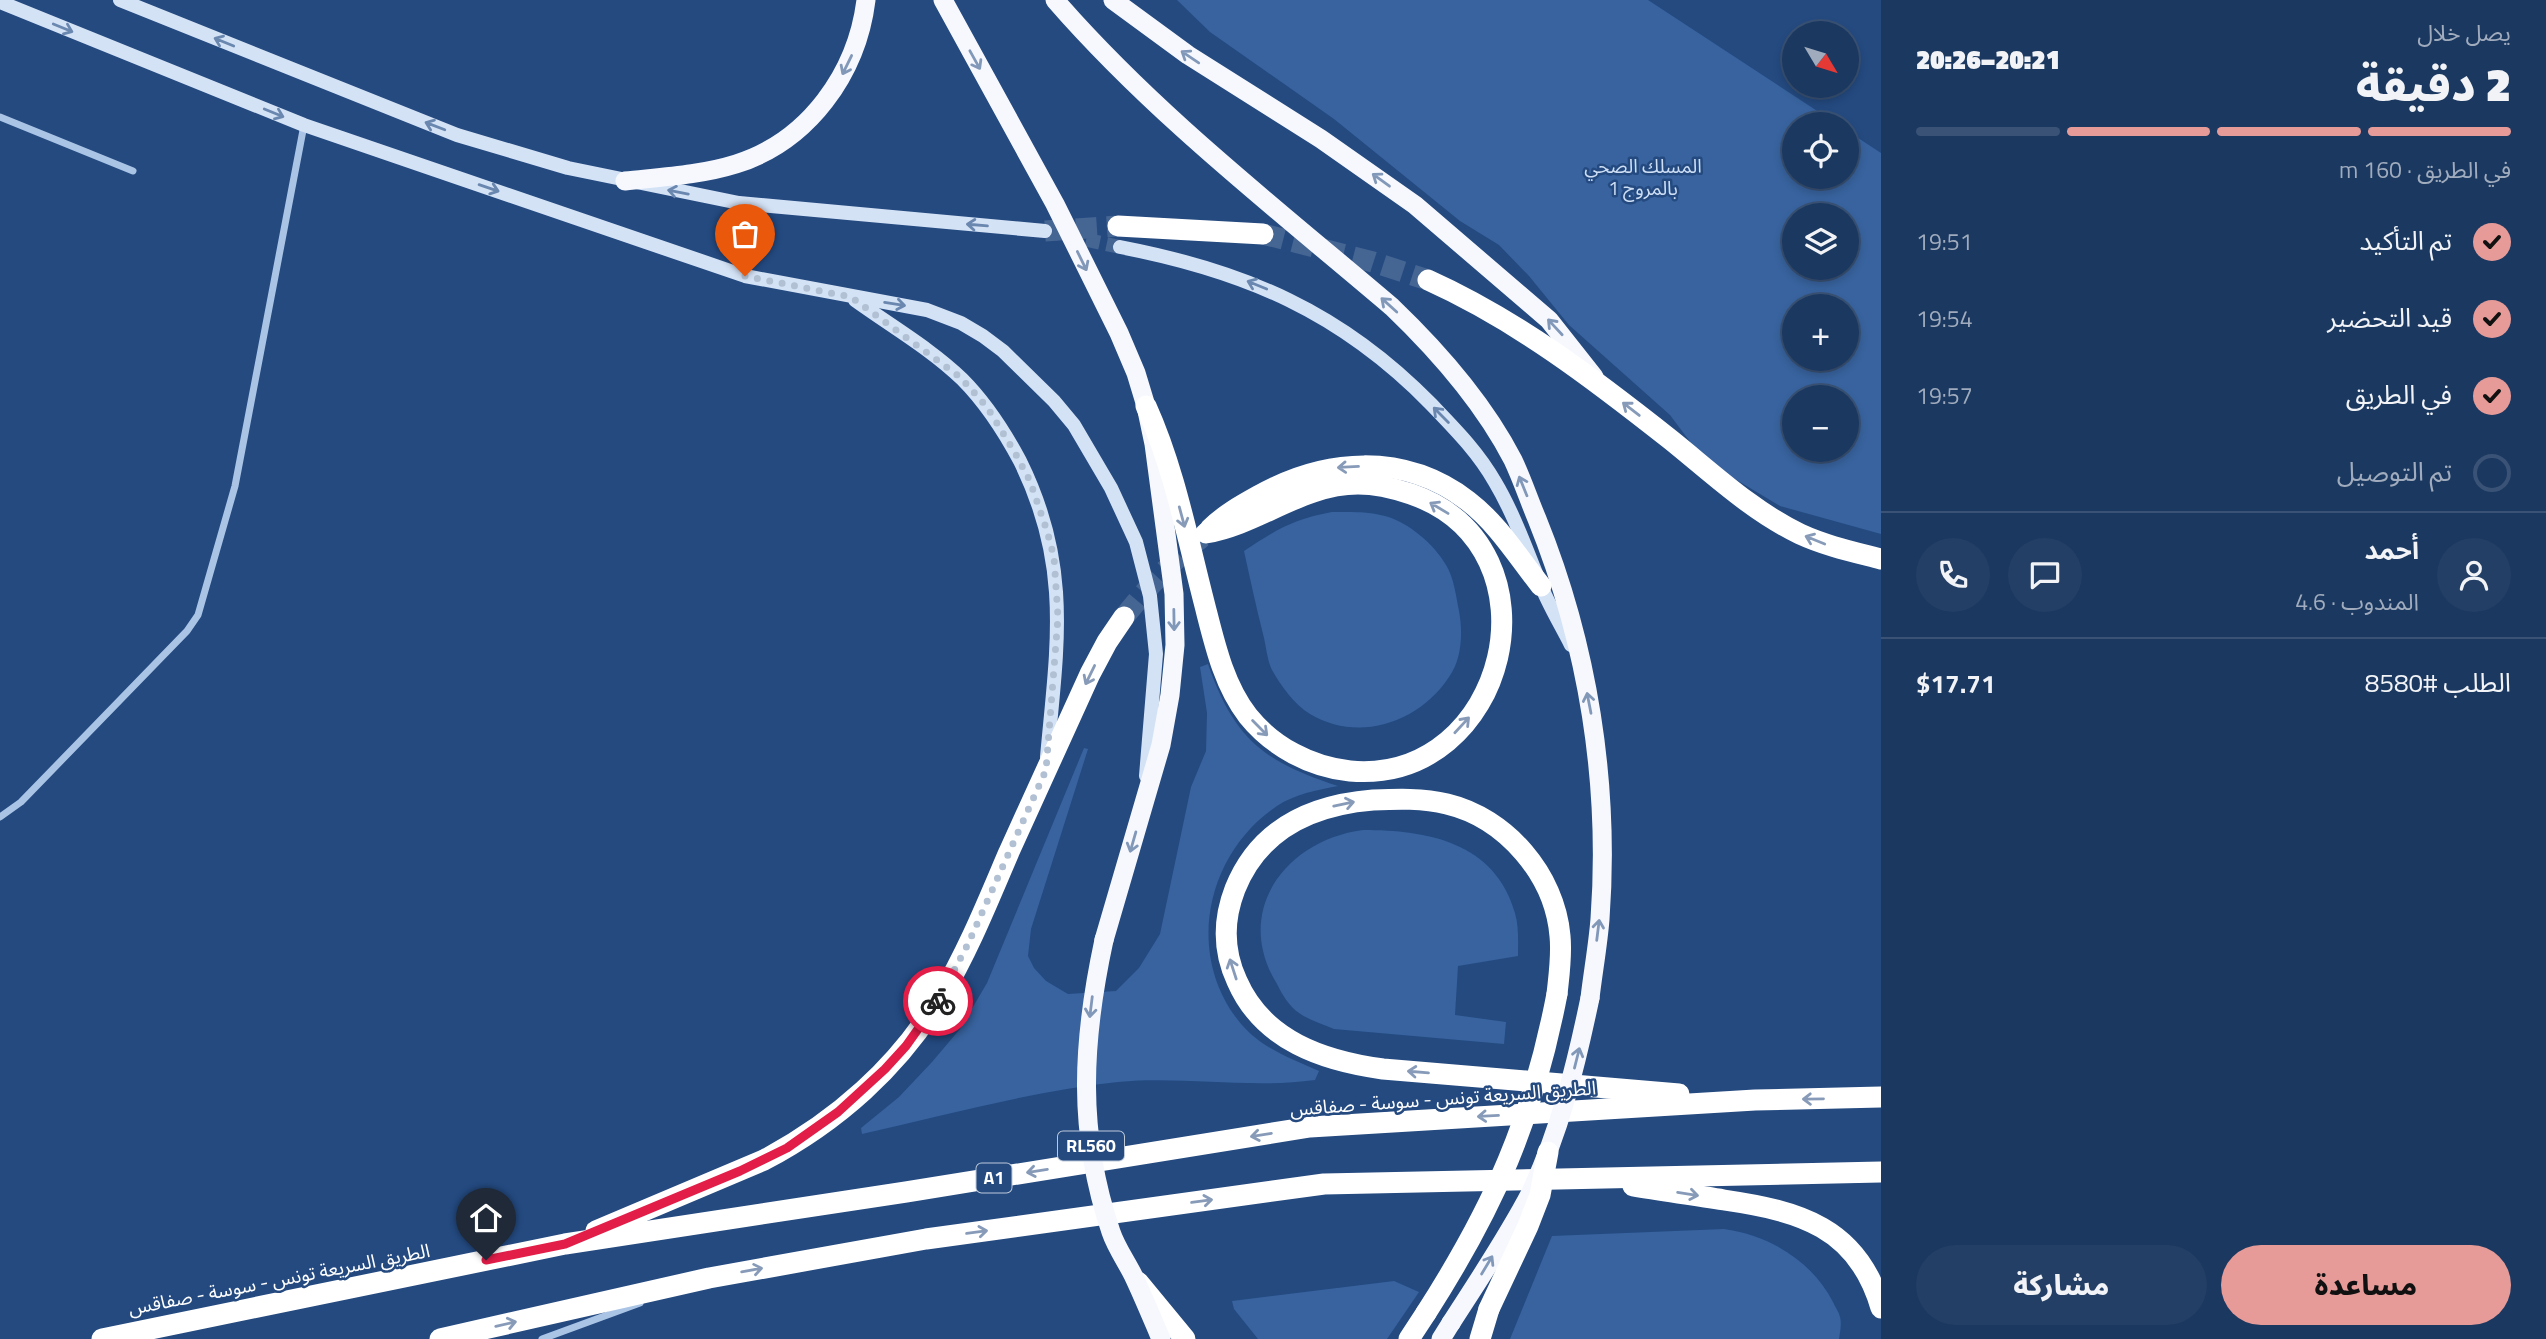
<!DOCTYPE html>
<html lang="ar">
<meta charset="utf-8">
<style>
body{margin:0;font-family:"Titillium Web","Noto Sans Arabic",sans-serif;background:#243f66;color:#f1f3f6;direction:rtl;height:100vh;display:flex;flex-direction:column;font-size:26px;white-space:nowrap}
*{box-sizing:border-box;margin:0}
p{font-size:23px;color:#a0acbd}
.icon{flex:none;width:38px;height:38px;fill:none;stroke:currentColor;stroke-width:2;stroke-linecap:round;stroke-linejoin:round}
.map{position:relative;flex:1;overflow:hidden;direction:ltr}
.details{display:flex;flex-direction:column;background:#1b3860;width:665px}
.details>*{flex:none}
.needle{width:46px;rotate:128deg}
.tools{position:absolute;left:1782px;top:21px;display:grid;gap:14px}
.tools a{display:grid;place-items:center;width:77px;height:77px;border-radius:50%;background:#1b3860;box-shadow:0 4px 10px #0003,0 0 0 2px #395275;font-size:35px}
.pin{position:absolute;display:grid;place-items:center;width:60px;height:60px;color:#fff;margin:-72px -30px;border-radius:50% 50% 50% 0;rotate:-45deg;box-shadow:0 0 7px #0007}
.pin .icon{rotate:45deg}
.courier{position:absolute;display:grid;place-items:center;width:70px;height:70px;margin:-35px;border:5px solid #e11d48;border-radius:50%;background:#fff;color:#222;box-shadow:0 2px 9px #0007}
.overview em{font-style:normal;font-weight:800}
.overview div{display:flex;flex-direction:column-reverse}
.overview{display:flex;align-items:center;justify-content:space-between;height:119px;padding:0 35px}
h1{font-size:46px;font-weight:800;line-height:52px}
.bar{display:grid;grid-template-columns:repeat(4,1fr);gap:10px 7px;align-content:center;height:84px;padding:0 35px}
.bar i{height:9px;border-radius:5px;background:#395275}
.bar .active{background:#e69b98}
.bar p{grid-column:span 4}
.line{display:flex;align-items:center;gap:18px;padding:0 35px;border-top:2px solid #395275}
.line div{flex:1}
.round{display:grid;place-items:center;flex:none;width:74px;height:74px;border-radius:37px;background:#243f66}
ol{padding:0 35px;list-style:none}
li{display:flex;align-items:center;gap:21px;height:77px}
li p{margin-inline-start:auto}
li .icon{padding:7px;border-radius:50%;background:#e69b98;color:#111;stroke-width:4}
li:last-child{color:#a0acbd}
li i{width:38px;height:38px;border:4px solid #395275;border-radius:50%}
.action{display:flex;gap:14px;margin-top:auto;padding:14px 35px}
.action a{flex:1;height:80px;border-radius:42px;background:#e69b98;color:#111;font-size:28px;font-weight:800;line-height:80px;text-align:center}
.action a+a{background:#243f66;color:#f1f3f6}
main{display:flex;flex:1;min-height:0}
.map>svg:first-child{display:block}
.green{fill:#38639e;fill-rule:evenodd}
.lines{fill:none;stroke-linecap:round;stroke-linejoin:round}
.secondary-tunnel{stroke:#456593;stroke-width:14;stroke-dasharray:14 7;stroke-linecap:butt}
.motorway-tunnel{stroke:#456593;stroke-width:21;stroke-dasharray:21 10;stroke-linecap:butt}
.minor{stroke:#aac4e6;stroke-width:7}
.secondary{stroke:#d4e2f6;stroke-width:14}
.trunk{stroke:#f6f8fe;stroke-width:19}
.motorway{stroke:#fff;stroke-width:21}
.trunk-bridge{stroke:#f6f8fe;stroke-width:19}
.motorway-bridge{stroke:#fff;stroke-width:21}
.oneway{stroke:#6a87af}
.oneway2{stroke:#8298b9}
.oneway3{stroke:#879bb9}
.done{stroke:#b2c0d3;stroke-width:7;stroke-dasharray:0 12.6}
.route{stroke:#e11d48;stroke-width:9}
.labels{text-anchor:middle;stroke-width:5;stroke-linejoin:round;paint-order:stroke}
.shield{fill:#244a80;stroke:#bdc9d9;stroke-width:2}
.shield-label{font-size:18px;font-weight:bold;fill:#fff}
.park-label{font-size:19px;fill:#cedff5;stroke:#244a80}
.street-label{font-size:19px;fill:#fff;stroke:#244a80}
</style>
<main>
<section class="details">
<div class="overview"><div><h1>2 دقيقة</h1><p>يصل خلال</p></div><em>20:21–20:26</em></div>
<div class="bar"><i class="active"></i><i class="active"></i><i class="active"></i><i></i><p>في الطريق · 160 m</p></div>
<ol>
<li><svg class="icon" aria-label="check" viewBox="0 0 24 24"><path d="M5 12l5 5 9-10"/></svg>تم التأكيد<p>19:51</p></li>
<li><svg class="icon" aria-label="check" viewBox="0 0 24 24"><path d="M5 12l5 5 9-10"/></svg>قيد التحضير<p>19:54</p></li>
<li><svg class="icon" aria-label="check" viewBox="0 0 24 24"><path d="M5 12l5 5 9-10"/></svg>في الطريق<p>19:57</p></li>
<li><i></i>تم التوصيل</li>
</ol>
<div class="line" style="height:126px"><a class="round"><svg class="icon" aria-label="person" viewBox="0 0 24 24"><circle cx="12" cy="8" r="4"/><path d="M4 21q1-7 8-7t8 7"/></svg></a><div><b>أحمد</b><p>المندوب · 4.6</p></div><a class="round"><svg class="icon" aria-label="chat" viewBox="0 0 24 24"><path d="M4 5h16v11H9l-5 4z"/></svg></a><a class="round"><svg class="icon" aria-label="phone" viewBox="0 0 24 24"><path d="M5 4h4l2 5-3 2q2 4 5 5l2-3 5 2v4C11 20 4 13 5 4z"/></svg></a></div>
<div class="line" style="height:91px"><div>الطلب #8580</div><b>$17.71</b></div>
<div class="action"><a>مساعدة</a><a>مشاركة</a></div>
</section>
<div class="map">
<svg width="1881" height="1339" viewBox="0 0 1881 1339">
<rect width="100%" height="100%" fill="#244a80"/>
<!-- green -->
<g class="green">
<path d="M1177,0H1648L1837,124H1794V177H1846V130L1881,153V534L1780,506L1725,473L1694,447L1670,415L1569,325L1529,276L1499,245L1460,221L1334,119L1210,32ZM1794,215H1846V268H1794ZM1794,306H1846V359H1794ZM1794,397H1846V450H1794Z"/>
<path d="M1332,512C1349,512 1368,511 1385,516C1408,522 1434,544 1446,565C1454,578 1456,596 1459,611C1463,632 1462,659 1449,677C1419,723 1358,743 1310,714C1294,704 1281,686 1272,670C1267,660 1266,645 1263,634C1256,606 1250,579 1244,551C1276,530 1293,519 1332,512Z"/>
<path d="M1208,664C1234,739 1264,762 1338,786C1317,790 1295,794 1277,806C1205,854 1184,957 1242,1025C1262,1048 1291,1059 1319,1071L1315,1080C1250,1089 1184,1076 1118,1082C1032,1091 947,1115 862,1134L861,1128L899,1097L932,1062L960,1029L987,983L1084,748L1088,749L1031,929L1028,956L1034,968L1046,981L1068,994L1116,991L1139,968L1160,934L1191,787L1206,751L1207,713L1200,667Z"/>
<path d="M1363,830C1427,830 1495,842 1515,913C1519,927 1518,942 1518,956L1458,966L1455,1015L1506,1022L1504,1044L1334,1029C1320,1023 1302,1018 1292,1007C1286,1001 1281,992 1277,984C1232,911 1286,840 1363,830Z"/>
<path d="M1724,1229C1769,1235 1812,1261 1833,1302C1835,1307 1839,1312 1840,1317C1842,1324 1840,1332 1839,1339H1510L1552,1236Z"/>
<polygon points="1394,1281 1419,1292 1387,1339 1258,1339 1234,1309 1232,1301"/>
</g>
<g class="lines">
<!-- secondary-tunnel -->
<polyline class="secondary-tunnel" points="1045,231 1120,247"/>
<!-- motorway-tunnel -->
<g class="motorway-tunnel">
<polyline points="1045,231 1118,226"/>
<polyline points="1263,234 1373,262 1428,280"/>
<path d="M1124,617C1148,587 1172,561 1202,537"/>
</g>
<!-- minor -->
<g class="minor">
<polyline points="0,117 133,171"/>
<polyline points="0,817 21,802 187,631 198,615 235,486 304,125"/>
<polyline points="542,1339 640,1303"/>
</g>
<!-- secondary -->
<g class="secondary">
<polyline points="120,0 457,135 568,168 739,203 1045,231"/>
<polyline points="0,2 304,125 745,276 927,310 961,323 983,336 1003,351 1054,401 1074,425 1111,488 1136,542 1150,596 1156,654 1146,776"/>
<path d="M1120,247C1245,271 1341,312 1431,404C1455,429 1478,452 1495,482C1514,514 1526,549 1540,583C1548,604 1561,625 1571,645"/>
<path d="M855,300C891,326 931,349 962,379C986,403 1004,431 1020,461C1072,566 1057,646 1047,757"/>
</g>
<!-- trunk -->
<g class="trunk">
<polyline points="943,0 1055,204 1119,333 1136,373 1146,406 1154,444 1174,594 1175,645 1170,695 1161,745 1104,940"/>
<path d="M1055,0C1154,114 1277,209 1392,307C1439,352 1483,402 1513,460C1522,479 1529,500 1537,519C1588,645 1610,783 1600,919C1598,945 1593,972 1590,998"/>
<polyline points="1113,0 1188,55 1321,139 1415,205 1549,320 1594,377"/>
<path d="M625,181C662,177 701,175 736,164C809,141 857,73 866,0"/>
<polyline points="1441,1339 1451,1323"/>
</g>
<!-- motorway -->
<g class="motorway">
<polyline points="1118,226 1263,234"/>
<path d="M1428,280C1517,320 1595,380 1671,440C1712,473 1752,511 1800,534C1826,546 1854,552 1881,559"/>
<path d="M1146,406C1174,468 1187,536 1204,602C1214,641 1223,684 1248,716C1273,747 1311,767 1350,771C1507,785 1566,548 1411,494C1393,488 1376,484 1358,484C1302,484 1259,524 1206,533"/>
<path d="M1210,529C1224,515 1240,506 1258,496C1325,458 1404,452 1468,501C1498,524 1518,557 1541,586"/>
<path d="M1557,994C1559,975 1562,956 1560,936C1555,875 1506,818 1447,804C1423,798 1397,799 1373,800C1311,805 1259,829 1235,889C1223,920 1223,951 1237,981C1263,1041 1324,1061 1383,1069L1679,1094"/>
<path d="M1633,1186C1663,1191 1694,1195 1724,1200C1799,1211 1858,1227 1881,1308"/>
<path d="M596,1231L764,1160C836,1122 899,1067 941,996C968,951 988,901 1009,852C1036,793 1063,733 1090,674L1107,642L1124,617"/>
<polyline points="1138,1282 1185,1339"/>
<polyline points="102,1339 565,1244 906,1192 1310,1127 1755,1100 1881,1097"/>
<polyline points="440,1339 709,1278 926,1239 1324,1184 1881,1172"/>
<polyline points="1409,1339 1426,1313"/>
<polyline points="1480,1339 1489,1309"/>
</g>
<!-- trunk-bridge -->
<g class="trunk-bridge">
<path d="M1104,940C1082,1042 1077,1132 1111,1232C1116,1247 1126,1261 1133,1275C1143,1296 1152,1318 1161,1339"/>
<path d="M1451,1323C1478,1281 1507,1238 1530,1194C1560,1131 1576,1065 1590,998"/>
</g>
<!-- motorway-bridge -->
<g class="motorway-bridge">
<polyline points="1489,1309 1528,1226 1540,1195 1548,1152"/>
<path d="M1426,1313C1494,1207 1533,1119 1557,994"/>
</g>
</g>
<!-- one-way arrows -->
<defs><path id="oneway-shaft" d="M-6 0H5M1.5-3L5.5 0L1.5 3" fill="none" stroke-width="1.6" stroke-linecap="round" stroke-linejoin="round" transform="scale(1.75)"/></defs>
<g class="oneway">
<use href="#oneway-shaft" transform="translate(63 28) rotate(22)"/>
<use href="#oneway-shaft" transform="translate(224 42) rotate(-158)"/>
<use href="#oneway-shaft" transform="translate(274 113) rotate(22)"/>
<use href="#oneway-shaft" transform="translate(435 126) rotate(-159)"/>
<use href="#oneway-shaft" transform="translate(489 188) rotate(19)"/>
<use href="#oneway-shaft" transform="translate(678 192) rotate(-169)"/>
<use href="#oneway-shaft" transform="translate(977 225) rotate(-175)"/>
<use href="#oneway-shaft" transform="translate(1257 285) rotate(-158)"/>
<use href="#oneway-shaft" transform="translate(895 304) rotate(9)"/>
<use href="#oneway-shaft" transform="translate(1441 415) rotate(-135)"/>
</g>
<g class="oneway2">
<use href="#oneway-shaft" transform="translate(1190 57) rotate(-146)"/>
<use href="#oneway-shaft" transform="translate(975 60) rotate(61)"/>
<use href="#oneway-shaft" transform="translate(847 65) rotate(116)"/>
<use href="#oneway-shaft" transform="translate(1381 180) rotate(-144)"/>
<use href="#oneway-shaft" transform="translate(1082 261) rotate(64)"/>
<use href="#oneway-shaft" transform="translate(1389 305) rotate(-138)"/>
<use href="#oneway-shaft" transform="translate(1555 327) rotate(-133)"/>
<use href="#oneway-shaft" transform="translate(1523 486) rotate(-112)"/>
<use href="#oneway-shaft" transform="translate(1174 620) rotate(89)"/>
<use href="#oneway-shaft" transform="translate(1589 703) rotate(-101)"/>
<use href="#oneway-shaft" transform="translate(1133 842) rotate(106)"/>
<use href="#oneway-shaft" transform="translate(1598 930) rotate(-83)"/>
<use href="#oneway-shaft" transform="translate(1091 1007) rotate(97)"/>
<use href="#oneway-shaft" transform="translate(1577 1058) rotate(-76)"/>
<use href="#oneway-shaft" transform="translate(1487 1265) rotate(-59)"/>
</g>
<g class="oneway3">
<use href="#oneway-shaft" transform="translate(1631 409) rotate(-142)"/>
<use href="#oneway-shaft" transform="translate(1348 467) rotate(177)"/>
<use href="#oneway-shaft" transform="translate(1439 508) rotate(-149)"/>
<use href="#oneway-shaft" transform="translate(1182 517) rotate(75)"/>
<use href="#oneway-shaft" transform="translate(1815 540) rotate(-158)"/>
<use href="#oneway-shaft" transform="translate(1090 675) rotate(116)"/>
<use href="#oneway-shaft" transform="translate(1462 725) rotate(-47)"/>
<use href="#oneway-shaft" transform="translate(1260 728) rotate(45)"/>
<use href="#oneway-shaft" transform="translate(1344 804) rotate(-12)"/>
<use href="#oneway-shaft" transform="translate(1233 969) rotate(-108)"/>
<use href="#oneway-shaft" transform="translate(1418 1072) rotate(-175)"/>
<use href="#oneway-shaft" transform="translate(1813 1099) rotate(179)"/>
<use href="#oneway-shaft" transform="translate(1488 1116) rotate(177)"/>
<use href="#oneway-shaft" transform="translate(1261 1135) rotate(171)"/>
<use href="#oneway-shaft" transform="translate(1037 1171) rotate(171)"/>
<use href="#oneway-shaft" transform="translate(1688 1194) rotate(9)"/>
<use href="#oneway-shaft" transform="translate(1202 1201) rotate(-8)"/>
<use href="#oneway-shaft" transform="translate(977 1232) rotate(-8)"/>
<use href="#oneway-shaft" transform="translate(752 1270) rotate(-10)"/>
<use href="#oneway-shaft" transform="translate(506 1324) rotate(-13)"/>
</g>
<g class="lines">
<!-- done -->
<polyline class="done" points="745,276 851,297 960,377 987,407 1014,451 1030,481 1047,531 1054,557 1058,617 1046,770 968,944 938,1001"/>
<!-- route -->
<polyline class="route" points="486,1260 565,1244 740,1171 787,1148 838,1112 885,1069 906,1046 938,1001"/>
</g>
<g class="labels">
<!-- shield labels -->
<g class="shield">
<rect x="1058" y="1131.5" width="66" height="29" rx="5"/>
<rect x="976.5" y="1163.5" width="35" height="29" rx="5"/>
</g>
<g class="shield-label">
<text x="1091" y="1152">RL560</text>
<text x="994" y="1184">A1</text>
</g>
<!-- park labels -->
<g class="park-label">
<text x="1643" y="173">المسلك الصحي<tspan x="1643" dy="22">بالمروج 1</tspan></text>
</g>
<!-- street labels -->
<g class="street-label">
<text transform="translate(1443 1098) rotate(-4)" y="7">الطريق السريعة تونس - سوسة - صفاقس</text>
<text transform="translate(279 1279) rotate(-11)" y="7">الطريق السريعة تونس - سوسة - صفاقس</text>
</g>
</g>
</svg>
<div class="tools">
<a><svg class="needle" viewBox="-14 -14 28 28"><path d="M0-13l5 13h-10z" fill="#e53935"/><path d="M0 13l5-13h-10z" fill="#a0acbd"/></svg></a>
<a><svg class="icon" aria-label="locate" viewBox="0 0 24 24"><circle cx="12" cy="12" r="6"/><path d="M12 2v4M12 18v4M2 12h4M18 12h4"/></svg></a>
<a><svg class="icon" aria-label="layers" viewBox="0 0 24 24"><path d="M12 4l9 5-9 5-9-5zM3 14l9 5 9-5"/></svg></a>
<a>+</a>
<a>−</a>
</div>
<div class="pin" style="left:745px;top:276px;background:#ea580c"><svg class="icon" aria-label="bag" viewBox="0 0 24 24"><path d="M5 8h14l-1 12H6zM9 8a3 3 0 0 1 6 0"/></svg></div>
<div class="pin" style="left:486px;top:1260px;background:#1f2937"><svg class="icon" aria-label="home" viewBox="0 0 24 24"><path d="M3 11l9-7 9 7M6 9v11h12V9"/></svg></div>
<div class="courier" style="left:938px;top:1001px"><svg class="icon" aria-label="bike" viewBox="0 0 24 24"><circle cx="6" cy="16" r="4"/><circle cx="18" cy="16" r="4"/><path d="M6 16l4-8h5l3 8M10 8l3 8H6M13 5h3"/></svg></div>
</div>
</main>
